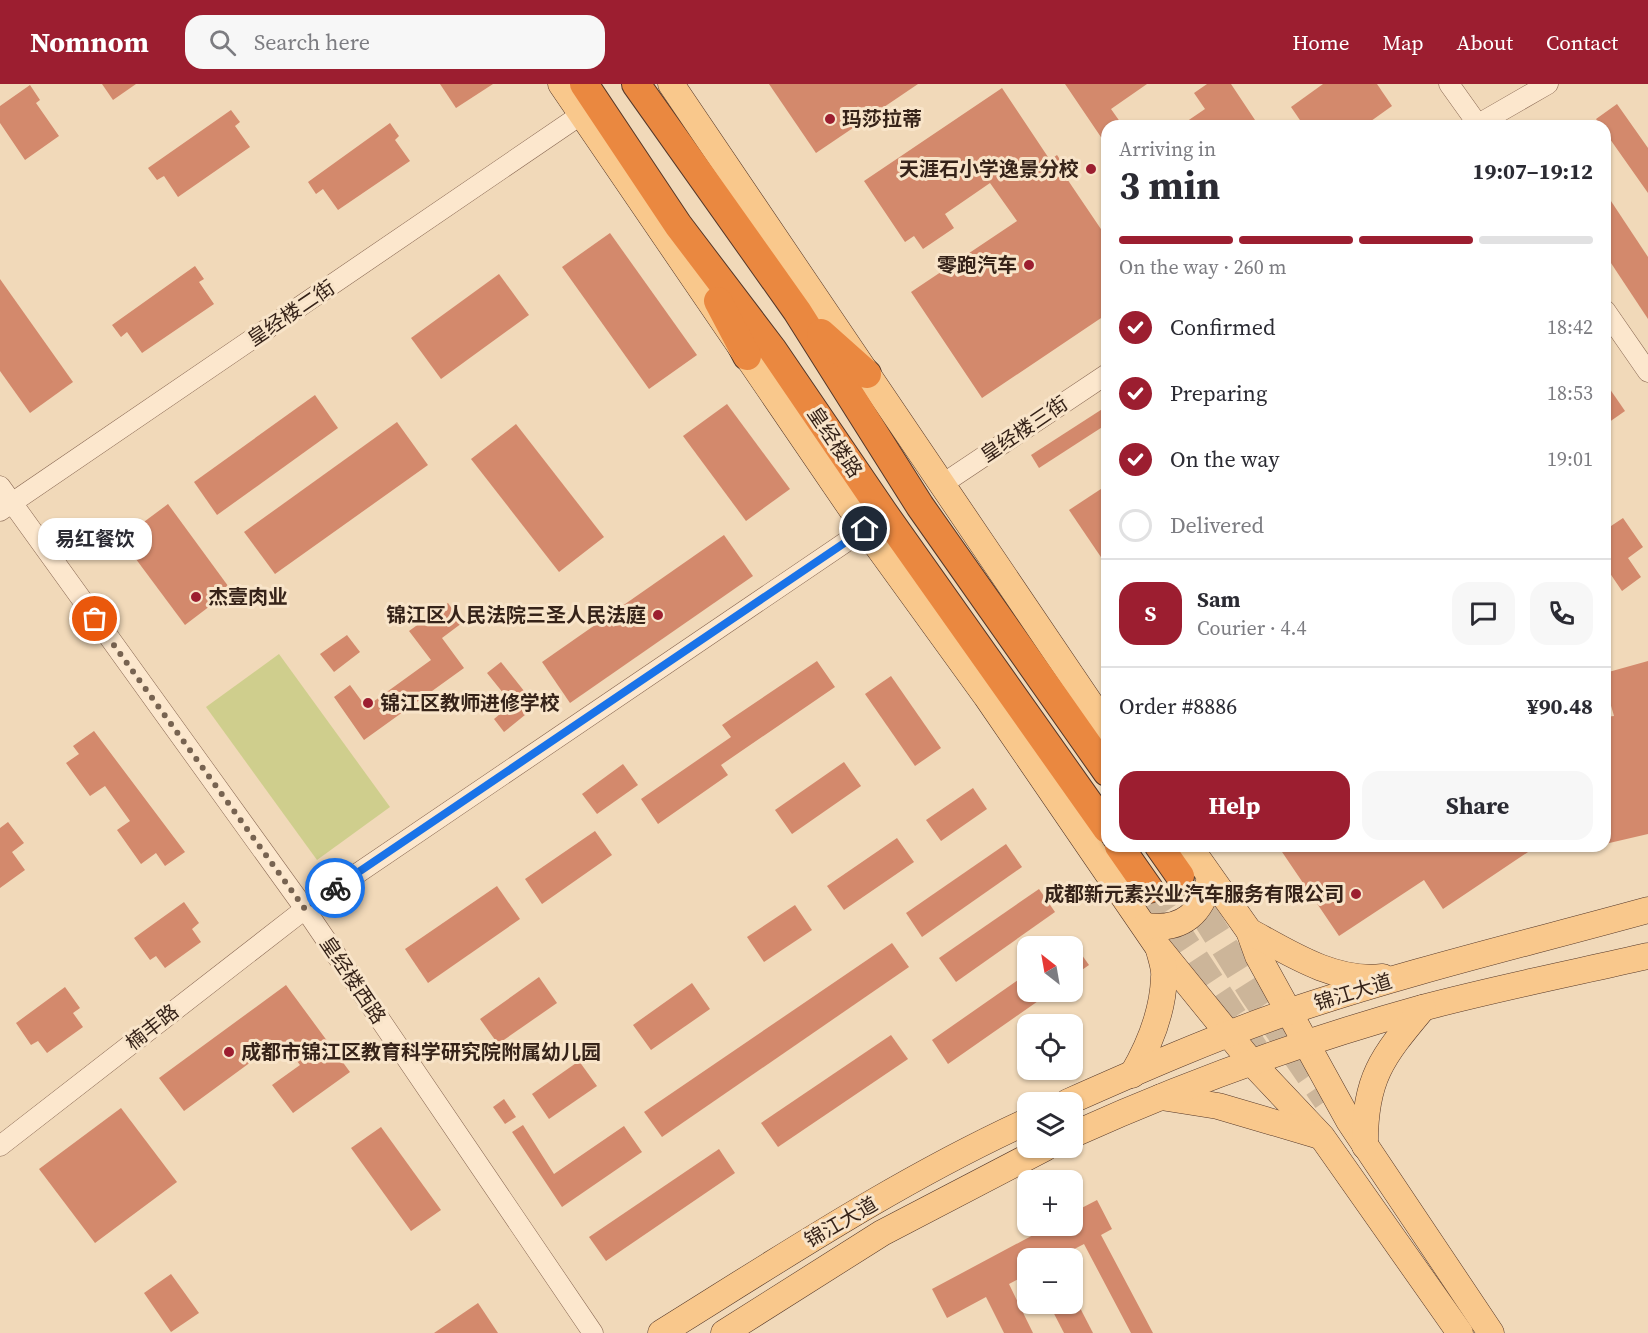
<!DOCTYPE html>
<meta charset="utf-8">
<style>
body{margin:0;font-family:"Source Serif 4","Noto Sans SC",serif;background:#f7f7f7;color:#2b2b33;height:100vh;display:flex;flex-direction:column;font-size:22px;white-space:nowrap}
*{box-sizing:border-box;margin:0}
p{font-size:20px;color:#7c7c81}
.icon{flex:none;width:33px;height:33px;fill:none;stroke:currentColor;stroke-width:2;stroke-linecap:round;stroke-linejoin:round}
.map{position:relative;flex:1;overflow:hidden}
.panel{position:absolute;left:1101px;top:36px;width:510px;height:732px;display:flex;flex-direction:column;background:#fff;border-radius:18px;box-shadow:0 2px 4px #0004}
.panel>*{flex:none}
.needle{width:39px;rotate:329deg}
.buttons{position:absolute;left:1017px;top:852px;display:grid;gap:12px}
.buttons a{display:grid;place-items:center;width:66px;height:66px;border-radius:12px;background:#fff;box-shadow:0 2px 4px #0004;font-size:30px}
.pin{position:absolute;display:grid;place-items:center;width:51px;height:51px;color:#fff;margin:-26px;border:3px solid #fff;border-radius:50%;box-shadow:0 2px 6px #0007}
.courier{position:absolute;display:grid;place-items:center;width:60px;height:60px;margin:-30px;border:4px solid #1a73e8;border-radius:50%;background:#fff;color:#222;box-shadow:0 2px 8px #0007}
.bubble{position:absolute;height:42px;border-radius:18px;background:#fff;box-shadow:0 2px 4px #0004;font-size:20px;font-weight:700;line-height:42px;text-align:center}
.summary em{font-style:normal;font-weight:700}
.summary div{display:flex;flex-direction:column-reverse}
.summary{display:flex;align-items:center;justify-content:space-between;height:102px;padding:0 18px}
h1{font-size:39px;font-weight:700;line-height:45px}
.bar{display:grid;grid-template-columns:repeat(4,1fr);gap:9px 6px;align-content:center;height:72px;padding:0 18px}
.bar i{height:8px;border-radius:4px;background:#e1e1e2}
.bar .on{background:#9c1e30}
.bar p{grid-column:span 4}
.line{display:flex;align-items:center;gap:15px;padding:0 18px;border-top:2px solid #e1e1e2}
.line div{flex:1}
.round{display:grid;place-items:center;flex:none;width:63px;height:63px;border-radius:18px;background:#f7f7f7}
ol{padding:0 18px;list-style:none}
li{display:flex;align-items:center;gap:18px;height:66px}
li p{margin-inline-start:auto}
li .icon{padding:6px;border-radius:50%;background:#9c1e30;color:#fff;stroke-width:4}
li:last-child{color:#7c7c81}
li i{width:33px;height:33px;border:3px solid #e1e1e2;border-radius:50%}
.action{display:flex;gap:12px;margin-top:auto;padding:12px 18px}
.action a{flex:1;height:69px;border-radius:18px;background:#9c1e30;color:#fff;font-size:24px;font-weight:700;line-height:69px;text-align:center}
.action a+a{background:#f7f7f7;color:#2b2b33}
header{display:flex;align-items:center;gap:36px;box-sizing:border-box;height:84px;padding:0 30px;background:#9c1e30;color:#fff}
header strong{font-size:28px}
nav{display:flex;gap:33px;margin-inline-start:auto;font-size:21px}
.search{width:420px;height:54px;background:#f7f7f7;display:flex;align-items:center;gap:15px;box-sizing:border-box;padding:0 21px;border-radius:18px;color:#7c7c81;font-size:22px}
.map>svg:first-child{display:block}
.garden{fill:#cfce8d}
.building{fill:#d3896c}
.lines{fill:none;stroke-linecap:round;stroke-linejoin:round}
.highway-tunnel{stroke:#ccb599;stroke-width:28;stroke-dasharray:28 14;stroke-linecap:butt}
.minor-casing{stroke:#896853;stroke-width:21}
.major-casing{stroke:#553728;stroke-width:27}
.highway-casing{stroke:#553728;stroke-width:30}
.minor{stroke:#fce7cd;stroke-width:20}
.major{stroke:#f9c88c;stroke-width:26}
.highway{stroke:#ea8840;stroke-width:28}
.done{stroke:#776351;stroke-width:6;stroke-dasharray:0 10.8}
.route{stroke:#1a73e8;stroke-width:8}
.poi-dot{fill:#9c1e30;stroke:#f8e4c9;stroke-width:2}
.labels{text-anchor:middle;stroke-width:6;stroke-linejoin:round;paint-order:stroke}
.poi-label{font-size:20px;font-weight:bold;fill:#362319;stroke:#f8e4c9;text-anchor:start}
.street-label{font-size:20px;fill:#362319;stroke:#f8e4c9}
</style>
<header>
<strong>Nomnom</strong>
<div class="search"><svg class="icon" aria-label="search" viewBox="0 0 24 24"><circle cx="10" cy="10" r="6"/><path d="M15 15l6 6"/></svg>Search here</div>
<nav><a>Home</a><a>Map</a><a>About</a><a>Contact</a></nav>
</header>
<div class="map">
<svg width="1648" height="1249" viewBox="0 0 1648 1249">
<rect width="100%" height="100%" fill="#f1d9b9"/>
<!-- garden -->
<polygon class="garden" points="279,570 390,723 317,776 206,623"/>
<!-- building -->
<g class="building">
<polygon points="102,0 136,0 113,16"/>
<polygon points="440,0 493,0 456,24"/>
<polygon points="769,0 918,0 816,69"/>
<polygon points="1065,0 1147,0 1111,25 1123,42 1107,42 1107,62"/>
<polygon points="1207,0 1231,0 1259,42 1180,42 1205,25 1194,9"/>
<polygon points="1323,0 1377,0 1392,22 1364,42 1304,42 1291,23"/>
<polygon points="30,1 40,16 36,19 59,52 25,76 0,39 0,22"/>
<polygon points="1002,4 1050,76 1057,71 1065,83 1061,86 1107,154 1107,230 982,314 911,208 1017,137 990,99 945,130 954,144 923,165 914,152 905,158 864,97"/>
<polygon points="1617,20 1648,64 1648,109 1605,48 1605,42 1601,42 1596,35"/>
<polygon points="231,26 240,38 235,42 250,63 178,113 164,92 157,96 148,84"/>
<polygon points="390,39 399,52 395,56 410,77 338,126 323,105 316,110 308,98"/>
<polygon points="1605,108 1648,173 1648,235 1605,170"/>
<polygon points="610,149 697,271 649,305 562,183"/>
<polygon points="195,182 204,195 199,198 214,220 142,269 127,248 121,253 112,241"/>
<polygon points="499,190 529,231 441,295 411,254"/>
<polygon points="0,195 73,298 30,329 0,287"/>
<polygon points="1605,298 1625,327 1605,341"/>
<polygon points="315,311 338,344 217,431 194,398"/>
<polygon points="727,320 790,405 746,437 683,352"/>
<polygon points="1107,322 1107,340 1039,384 1031,371"/>
<polygon points="397,338 428,381 275,490 244,448"/>
<polygon points="516,340 604,453 559,488 471,375"/>
<polygon points="1107,401 1107,482 1069,426"/>
<polygon points="168,420 231,506 185,541 121,455"/>
<polygon points="1623,434 1643,463 1628,474 1641,493 1622,507 1605,482 1605,446"/>
<polygon points="724,451 753,492 570,619 542,578"/>
<polygon points="448,519 462,539 442,554 464,584 364,656 334,613 350,601 366,623 431,576 409,547"/>
<polygon points="347,551 360,568 334,588 320,570"/>
<polygon points="817,577 835,603 721,681 728,691 658,740 641,715 731,653 722,641"/>
<polygon points="1648,577 1648,750 1605,760 1605,633 1614,632 1605,601 1605,589"/>
<polygon points="501,578 536,622 504,648 494,635 512,620 487,589"/>
<polygon points="891,592 941,664 915,682 865,610"/>
<polygon points="94,647 185,768 165,782 156,769 141,780 117,746 130,737 105,702 90,712 66,679 79,670 73,662"/>
<polygon points="844,678 861,702 792,750 775,726"/>
<polygon points="623,680 638,701 597,730 582,710"/>
<polygon points="973,704 987,725 941,757 926,736"/>
<polygon points="8,738 24,759 12,768 25,786 0,804 0,744"/>
<polygon points="595,747 612,771 542,820 525,795"/>
<polygon points="897,754 914,778 844,826 827,802"/>
<polygon points="1006,760 1022,783 922,853 906,829"/>
<polygon points="1278,762 1537,762 1443,825 1424,796 1339,852"/>
<polygon points="497,802 520,835 428,899 405,865"/>
<polygon points="1039,805 1055,828 956,898 939,874"/>
<polygon points="184,818 199,839 192,845 201,858 165,884 156,872 150,876 134,854"/>
<polygon points="795,821 812,846 764,878 747,853"/>
<polygon points="1072,857 1089,881 1072,893"/>
<polygon points="892,859 909,883 662,1053 644,1028"/>
<polygon points="1028,889 1028,908 1051,908 948,980 932,956"/>
<polygon points="539,893 557,919 498,960 480,935"/>
<polygon points="692,899 710,925 651,966 633,941"/>
<polygon points="286,901 350,988 293,1029 272,1001 300,981 281,956 184,1027 159,994"/>
<polygon points="65,903 80,924 73,929 83,943 47,969 38,957 31,961 16,939"/>
<polygon points="891,951 908,975 778,1063 761,1039"/>
<polygon points="579,977 597,1002 549,1035 532,1010"/>
<polygon points="504,1015 516,1033 505,1040 493,1023"/>
<polygon points="121,1024 177,1098 95,1159 39,1085"/>
<polygon points="523,1041 554,1090 624,1042 642,1068 562,1123 512,1048"/>
<polygon points="381,1043 441,1126 411,1147 351,1064"/>
<polygon points="719,1065 735,1089 606,1177 589,1153"/>
<polygon points="1097,1116 1112,1145 1101,1151 1153,1249 1131,1249 1084,1160 1057,1174 1028,1174 1028,1190 1009,1200 1033,1249 1004,1249 986,1213 947,1234 932,1205 1050,1142 1072,1142 1072,1129"/>
<polygon points="171,1190 199,1229 171,1248 144,1209"/>
<polygon points="478,1219 498,1249 434,1249"/>
<polygon points="1049,1220 1078,1220 1093,1249 1064,1249"/>
</g>
<g class="lines">
<!-- highway-tunnel -->
<g class="highway-tunnel">
<polyline points="1180,792 1254,910 1327,1016"/>
<polyline points="1149,805 1255,966"/>
</g>
<defs>
<g id="minor">
<polyline points="1449,0 1479,42"/>
<polyline points="1475,42 1548,0"/>
<polyline points="1605,226 1648,288"/>
<polyline points="941,401 1107,290"/>
<polyline points="0,402 305,825 593,1249"/>
<polyline points="0,427 582,30"/>
<polyline points="0,1062 305,825 865,445"/>
</g>
<g id="major">
<polyline points="561,0 865,445 986,612 1158,863 1253,980 1322,1053 1460,1249"/>
<polyline points="671,0 1107,644"/>
<polyline points="1189,762 1249,847 1258,872 1349,1037 1491,1249"/>
<path d="M1145,842C1183,847 1203,829 1210,793"/>
<path d="M1249,847C1289,869 1335,899 1383,893"/>
<path d="M1132,991C1149,962 1163,927 1164,893C1165,885 1161,874 1159,866"/>
<polyline points="1161,1013 1218,1022 1320,1052"/>
<path d="M1068,1018C1140,986 1213,954 1288,928C1406,888 1528,859 1648,826"/>
<path d="M1072,1051C1185,1000 1303,957 1422,924C1497,904 1573,889 1648,872"/>
<path d="M1365,1062C1364,995 1382,973 1423,924"/>
<path d="M661,1249C780,1175 899,1096 1028,1037"/>
<polyline points="724,1249 882,1149 1045,1064"/>
</g>
<g id="highway">
<polyline points="584,0 678,141 772,265 883,428 1107,745"/>
<polyline points="636,0 797,227 920,422 1107,688"/>
<polyline points="718,217 747,272"/>
<polyline points="821,249 867,290"/>
<polyline points="1119,762 1149,805"/>
<polyline points="1159,762 1180,792"/>
</g>
</defs>
<!-- minor casing -->
<use href="#minor" class="minor-casing"/>
<!-- major casing -->
<use href="#major" class="major-casing"/>
<!-- highway casing -->
<use href="#highway" class="highway-casing"/>
<!-- minor -->
<use href="#minor" class="minor"/>
<!-- major -->
<use href="#major" class="major"/>
<!-- highway -->
<use href="#highway" class="highway"/>
</g>
<g class="lines">
<!-- done -->
<polyline class="done" points="95,535 305,825 335,804"/>
<!-- route -->
<polyline class="route" points="335,804 865,445"/>
</g>
<!-- markers -->
<g class="poi-dot">
<circle cx="830" cy="35" r="6"/>
<circle cx="1091" cy="85" r="6"/>
<circle cx="1029" cy="181" r="6"/>
<circle cx="196" cy="513" r="6"/>
<circle cx="658" cy="531" r="6"/>
<circle cx="368" cy="619" r="6"/>
<circle cx="1356" cy="810" r="6"/>
<circle cx="229" cy="968" r="6"/>
</g>
<g class="labels">
<!-- poi labels -->
<g class="poi-label">
<text x="842" y="42">玛莎拉蒂</text>
<text x="1079" y="92" text-anchor="end">天涯石小学逸景分校</text>
<text x="1017" y="188" text-anchor="end">零跑汽车</text>
<text x="208" y="520">杰壹肉业</text>
<text x="646" y="538" text-anchor="end">锦江区人民法院三圣人民法庭</text>
<text x="380" y="626">锦江区教师进修学校</text>
<text x="1344" y="817" text-anchor="end">成都新元素兴业汽车服务有限公司</text>
<text x="241" y="975">成都市锦江区教育科学研究院附属幼儿园</text>
</g>
<!-- street labels -->
<g class="street-label">
<text transform="translate(291 229) rotate(-34)" y="7">皇经楼二街</text>
<text transform="translate(1024 345) rotate(-34)" y="7">皇经楼三街</text>
<text transform="translate(835 358) rotate(56)" y="7">皇经楼路</text>
<text transform="translate(353 896) rotate(56)" y="7">皇经楼西路</text>
<text transform="translate(1353 908) rotate(-17)" y="7">锦江大道</text>
<text transform="translate(152 943) rotate(-38)" y="7">楠丰路</text>
<text transform="translate(841 1138) rotate(-30)" y="7">锦江大道</text>
</g>
</g>
</svg>
<div class="buttons">
<a><svg class="needle" viewBox="-14 -14 28 28"><path d="M0-13l5 13h-10z" fill="#e53935"/><path d="M0 13l5-13h-10z" fill="#7c7c81"/></svg></a>
<a><svg class="icon" aria-label="locate" viewBox="0 0 24 24"><circle cx="12" cy="12" r="6"/><path d="M12 2v4M12 18v4M2 12h4M18 12h4"/></svg></a>
<a><svg class="icon" aria-label="layers" viewBox="0 0 24 24"><path d="M12 4l9 5-9 5-9-5zM3 14l9 5 9-5"/></svg></a>
<a>+</a>
<a>−</a>
</div>
<div class="pin" style="left:95px;top:535px;background:#ea580c"><svg class="icon" aria-label="bag" viewBox="0 0 24 24"><path d="M5 8h14l-1 12H6zM9 8a3 3 0 0 1 6 0"/></svg></div>
<div class="pin" style="left:865px;top:445px;background:#1f2937"><svg class="icon" aria-label="home" viewBox="0 0 24 24"><path d="M3 11l9-7 9 7M6 9v11h12V9"/></svg></div>
<div class="courier" style="left:335px;top:804px"><svg class="icon" aria-label="bike" viewBox="0 0 24 24"><circle cx="6" cy="16" r="4"/><circle cx="18" cy="16" r="4"/><path d="M6 16l4-8h5l3 8M10 8l3 8H6M13 5h3"/></svg></div>
<div class="bubble" style="left:38px;top:434px;width:114px">易红餐饮</div>
<section class="panel">
<div class="summary"><div><h1>3 min</h1><p>Arriving in</p></div><em>19:07–19:12</em></div>
<div class="bar"><i class="on"></i><i class="on"></i><i class="on"></i><i></i><p>On the way · 260 m</p></div>
<ol>
<li><svg class="icon" aria-label="check" viewBox="0 0 24 24"><path d="M5 12l5 5 9-10"/></svg>Confirmed<p>18:42</p></li>
<li><svg class="icon" aria-label="check" viewBox="0 0 24 24"><path d="M5 12l5 5 9-10"/></svg>Preparing<p>18:53</p></li>
<li><svg class="icon" aria-label="check" viewBox="0 0 24 24"><path d="M5 12l5 5 9-10"/></svg>On the way<p>19:01</p></li>
<li><i></i>Delivered</li>
</ol>
<div class="line" style="height:108px"><b class="round" style="background:#9c1e30;color:#fff">S</b><div><b>Sam</b><p>Courier · 4.4</p></div><a class="round"><svg class="icon" aria-label="chat" viewBox="0 0 24 24"><path d="M4 5h16v11H9l-5 4z"/></svg></a><a class="round"><svg class="icon" aria-label="phone" viewBox="0 0 24 24"><path d="M5 4h4l2 5-3 2q2 4 5 5l2-3 5 2v4C11 20 4 13 5 4z"/></svg></a></div>
<div class="line" style="height:78px"><div>Order #8886</div><b>¥90.48</b></div>
<div class="action"><a>Help</a><a>Share</a></div>
</section>
</div>
